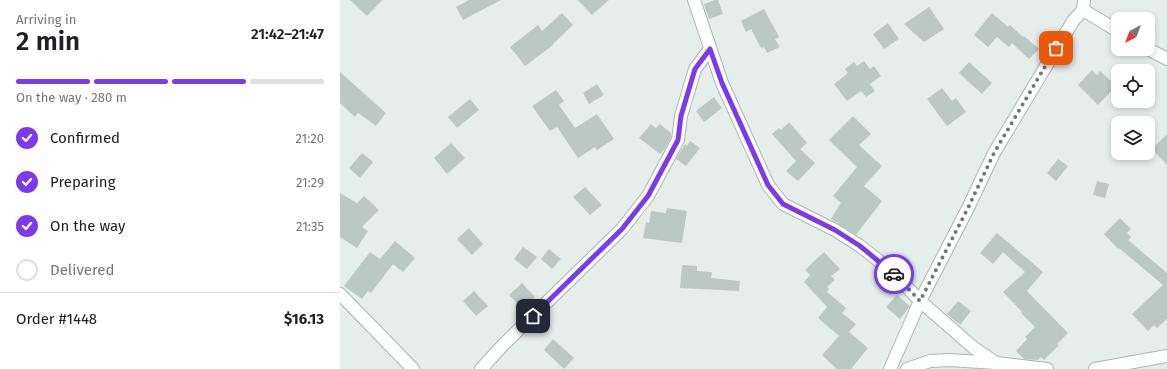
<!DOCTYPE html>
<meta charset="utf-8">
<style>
body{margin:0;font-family:"Fira Sans",sans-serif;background:#f2f2f2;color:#202124;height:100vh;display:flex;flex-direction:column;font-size:15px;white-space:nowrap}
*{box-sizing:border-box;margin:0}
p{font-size:13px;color:#757577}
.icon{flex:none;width:22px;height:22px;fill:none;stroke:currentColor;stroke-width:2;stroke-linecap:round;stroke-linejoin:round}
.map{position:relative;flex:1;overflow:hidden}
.drawer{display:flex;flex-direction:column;background:#fff;width:340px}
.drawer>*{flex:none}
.needle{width:26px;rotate:221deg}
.buttons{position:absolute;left:771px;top:12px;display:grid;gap:8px}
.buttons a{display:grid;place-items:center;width:44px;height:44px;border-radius:8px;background:#fff;box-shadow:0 2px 6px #0003;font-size:20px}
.pin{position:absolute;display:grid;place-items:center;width:34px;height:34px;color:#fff;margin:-17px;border-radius:8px;box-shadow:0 2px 6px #0006}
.courier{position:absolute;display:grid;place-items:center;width:40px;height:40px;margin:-20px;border:3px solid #7c3aed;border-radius:50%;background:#fff;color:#222;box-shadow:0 1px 5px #0007}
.headline em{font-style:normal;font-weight:600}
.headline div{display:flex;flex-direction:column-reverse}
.headline{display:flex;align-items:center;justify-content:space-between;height:68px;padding:0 16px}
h1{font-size:26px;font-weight:600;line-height:30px}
.bar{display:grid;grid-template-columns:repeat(4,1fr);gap:6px 4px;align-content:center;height:48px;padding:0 16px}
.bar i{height:5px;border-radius:3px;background:#e0e0e0}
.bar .selected{background:#7c3aed}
.bar p{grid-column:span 4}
.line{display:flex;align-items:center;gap:10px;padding:0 16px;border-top:1px solid #e0e0e0}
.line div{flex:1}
ol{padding:0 16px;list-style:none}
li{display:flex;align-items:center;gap:12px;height:44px}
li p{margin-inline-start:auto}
li .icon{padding:4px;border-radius:50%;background:#7c3aed;color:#fff;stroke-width:4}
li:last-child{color:#757577}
li i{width:22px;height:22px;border:2px solid #e0e0e0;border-radius:50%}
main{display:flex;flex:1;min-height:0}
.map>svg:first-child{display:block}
.building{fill:#bbc9c4}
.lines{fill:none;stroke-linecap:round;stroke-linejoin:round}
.minor-casing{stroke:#a8b6b2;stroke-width:14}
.minor{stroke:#fff;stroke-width:12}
.done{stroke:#697d78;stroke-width:4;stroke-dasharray:0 7.2}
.route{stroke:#7c3aed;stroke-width:5}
</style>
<main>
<section class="drawer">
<div class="headline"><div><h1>2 min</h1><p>Arriving in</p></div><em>21:42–21:47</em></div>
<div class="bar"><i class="selected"></i><i class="selected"></i><i class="selected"></i><i></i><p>On the way · 280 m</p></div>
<ol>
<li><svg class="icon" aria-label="check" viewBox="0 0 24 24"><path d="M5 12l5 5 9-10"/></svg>Confirmed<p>21:20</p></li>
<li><svg class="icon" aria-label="check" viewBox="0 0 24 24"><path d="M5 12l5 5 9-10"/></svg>Preparing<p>21:29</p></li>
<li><svg class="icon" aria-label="check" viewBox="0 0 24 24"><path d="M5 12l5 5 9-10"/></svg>On the way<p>21:35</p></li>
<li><i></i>Delivered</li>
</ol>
<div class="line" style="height:52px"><div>Order #1448</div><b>$16.13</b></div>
</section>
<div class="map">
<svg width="827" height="369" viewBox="0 0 827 369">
<rect width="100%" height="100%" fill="#e6eeeb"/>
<!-- building -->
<g class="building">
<polygon points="10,0 42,0 27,16"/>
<polygon points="129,0 161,0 123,20 116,7"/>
<polygon points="238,0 269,0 252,15"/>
<polygon points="375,0 378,0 383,14 369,19 364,4"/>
<polygon points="589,7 604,29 584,42 564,24"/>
<polygon points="424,9 439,37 435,39 440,47 427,53 424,47 421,48 411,29 406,32 401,21"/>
<polygon points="222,13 233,25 213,44 213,45 185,66 170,47 198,25 202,31"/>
<polygon points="652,13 668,27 670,25 683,37 684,36 699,49 689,59 672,43 669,47 657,37 648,47 634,35"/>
<polygon points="548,23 559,39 544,49 533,34"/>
<polygon points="524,61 530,69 534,66 541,76 530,84 535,91 526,97 521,91 507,101 494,84 508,73 505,69 514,62 517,66"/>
<polygon points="629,62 652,83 642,94 619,73"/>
<polygon points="752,70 757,75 760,71 776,86 758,105 738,85"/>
<polygon points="0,72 46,113 36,126 18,113 15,117 0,103"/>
<polygon points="257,84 264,95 249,104 243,93"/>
<polygon points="602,88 612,101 616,98 626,112 607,126 587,99"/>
<polygon points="216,90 224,101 219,105 235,128 257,114 274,139 257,150 255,147 238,158 217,127 210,131 192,106"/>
<polygon points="374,97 382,108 364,122 356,111"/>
<polygon points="130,99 139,110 117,128 108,117"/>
<polygon points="513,116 531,134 519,145 542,166 524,186 542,201 516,235 491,219 501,203 493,196 517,167 489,140"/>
<polygon points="449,122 467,143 460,149 475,163 458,181 446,171 456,161 432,134 439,128 441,130"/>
<polygon points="311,124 316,128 320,124 331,133 331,138 324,150 320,154 299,138"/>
<polygon points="827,134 827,165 812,149"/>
<polygon points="350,141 360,148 346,166 336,159 345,144 347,146"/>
<polygon points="111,143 125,158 107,174 94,158"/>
<polygon points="22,153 33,162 20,178 9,168"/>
<polygon points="718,159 728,166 716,181 707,173"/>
<polygon points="757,181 769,184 765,198 753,195"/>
<polygon points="245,187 262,205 250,215 233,197"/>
<polygon points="0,193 17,203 24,196 39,210 22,227 28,231 17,248 0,237"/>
<polygon points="327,208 347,211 342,243 303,238 306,222 309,223 311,211 326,213"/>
<polygon points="780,218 791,229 787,233 791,237 788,240 827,273 827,319 817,328 814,325 808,331 792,314 823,285 779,248 778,249 764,234"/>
<polygon points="129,228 143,244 132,255 117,239"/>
<polygon points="657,233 703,272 687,291 728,333 717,344 719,345 704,360 701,357 698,360 684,359 676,351 687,339 685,337 695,327 681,313 682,312 663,292 685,272 663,252 653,264 640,253"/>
<polygon points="55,241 75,258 63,272 53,264 31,293 28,291 22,299 4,286 30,252 40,259"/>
<polygon points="183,247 197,257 187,269 174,259"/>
<polygon points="209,249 221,259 212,269 201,259"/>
<polygon points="484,252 500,269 491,276 495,280 487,287 489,289 487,292 506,308 502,313 516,324 509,332 528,348 511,369 497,369 482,355 499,336 478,318 487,307 464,282 470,275 465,270"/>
<polygon points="342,265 357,266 357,271 372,272 371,278 400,281 399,291 340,288"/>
<polygon points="182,283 195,297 182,309 169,295"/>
<polygon points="134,291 148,306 136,316 123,301"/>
<polygon points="557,295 570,306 560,319 546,307"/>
<polygon points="618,301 631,311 620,325 607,314"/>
<polygon points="213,339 234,358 224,369 204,350"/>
</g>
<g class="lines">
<defs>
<g id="minor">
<polyline points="354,0 382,83 428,185 443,204 495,230 520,246 552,271 580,301 634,348 656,363"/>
<polyline points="743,10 778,31"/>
<polyline points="808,49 827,59"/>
<polyline points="0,294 73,369"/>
<polyline points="141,369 164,344 282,229 308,196 338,140 341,116 355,69 370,49"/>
<polyline points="550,369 580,301 628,208 654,153 733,21 743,10 744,0"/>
<polyline points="567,369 590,361 609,360 656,363 707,369"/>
<polyline points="755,369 827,356"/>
</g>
</defs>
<!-- minor casing -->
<use href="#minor" class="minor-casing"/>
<!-- minor -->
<use href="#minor" class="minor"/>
</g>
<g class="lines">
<!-- done -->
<polyline class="done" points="554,274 580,301 628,208 654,153 716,48"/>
<!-- route -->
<polyline class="route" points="193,316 282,229 308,196 338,140 341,116 355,69 370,49 382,83 428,185 443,204 495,230 520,246 554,274"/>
</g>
</svg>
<div class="buttons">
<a><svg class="needle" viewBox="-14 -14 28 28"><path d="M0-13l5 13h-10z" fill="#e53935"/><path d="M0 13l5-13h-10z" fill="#757577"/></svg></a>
<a><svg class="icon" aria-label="locate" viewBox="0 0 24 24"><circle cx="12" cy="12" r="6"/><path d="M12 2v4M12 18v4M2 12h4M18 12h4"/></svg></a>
<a><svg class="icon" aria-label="layers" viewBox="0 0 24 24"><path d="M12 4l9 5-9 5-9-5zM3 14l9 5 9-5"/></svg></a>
</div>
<div class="pin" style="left:716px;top:48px;background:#ea580c"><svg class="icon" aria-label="bag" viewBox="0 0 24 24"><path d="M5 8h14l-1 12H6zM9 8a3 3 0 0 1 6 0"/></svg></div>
<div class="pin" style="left:193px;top:316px;background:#1f2937"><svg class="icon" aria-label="home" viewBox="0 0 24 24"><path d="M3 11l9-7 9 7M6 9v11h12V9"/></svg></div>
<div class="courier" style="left:554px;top:274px"><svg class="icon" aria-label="car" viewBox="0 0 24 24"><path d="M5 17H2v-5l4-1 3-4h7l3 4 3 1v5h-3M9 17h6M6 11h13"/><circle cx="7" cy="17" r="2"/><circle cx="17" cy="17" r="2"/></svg></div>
</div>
</main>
